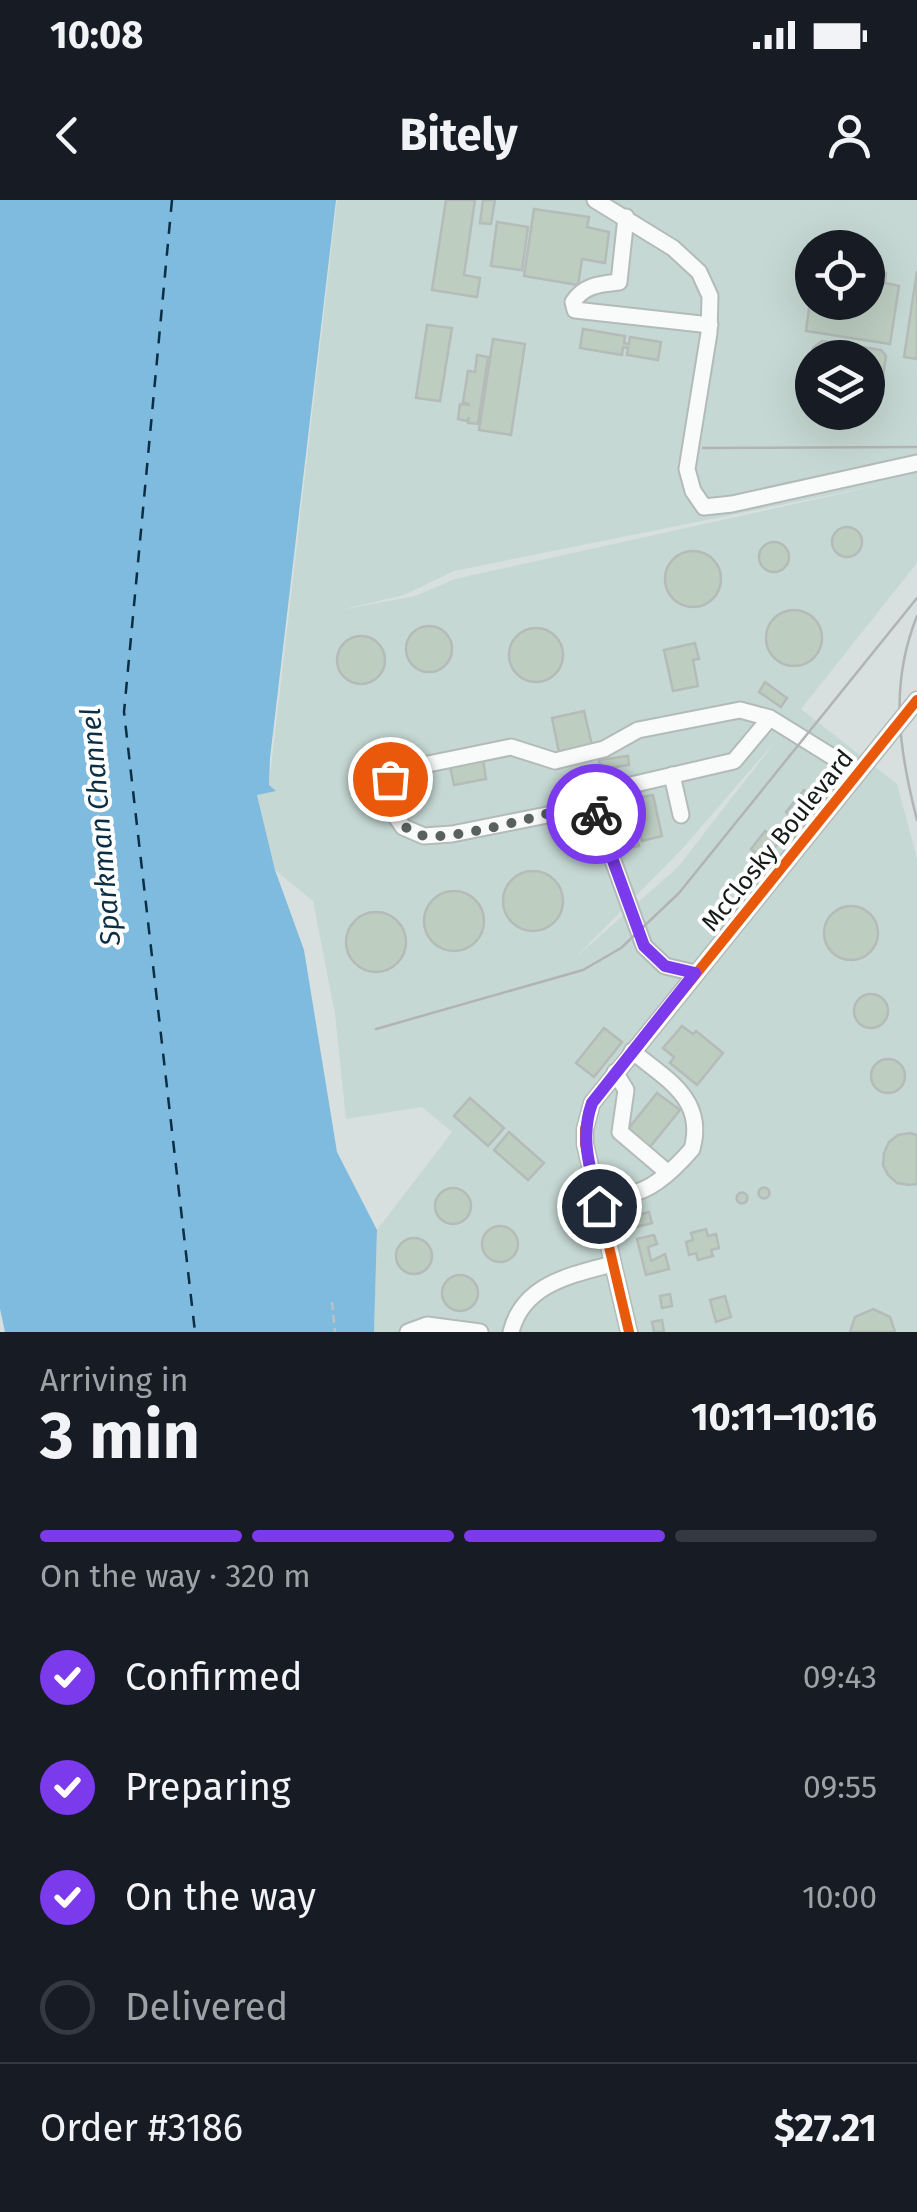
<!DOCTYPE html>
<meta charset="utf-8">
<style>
body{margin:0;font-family:"Fira Sans",sans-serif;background:#242831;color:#f1f3f6;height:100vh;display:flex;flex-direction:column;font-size:38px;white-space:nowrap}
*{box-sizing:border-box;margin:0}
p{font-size:32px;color:#9ea1a6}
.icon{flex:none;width:55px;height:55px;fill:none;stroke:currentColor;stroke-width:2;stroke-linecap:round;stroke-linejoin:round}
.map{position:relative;height:1132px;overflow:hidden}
.panel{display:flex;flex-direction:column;background:#171b24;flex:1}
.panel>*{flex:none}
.buttons{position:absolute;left:795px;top:30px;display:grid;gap:20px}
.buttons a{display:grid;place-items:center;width:90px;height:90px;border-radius:50%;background:#171b24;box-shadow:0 10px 40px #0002;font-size:50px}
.pin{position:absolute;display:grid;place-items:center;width:85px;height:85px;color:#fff;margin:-42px;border:5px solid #fff;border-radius:50%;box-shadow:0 2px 10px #0007}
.courier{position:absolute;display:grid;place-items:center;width:100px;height:100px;margin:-50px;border:8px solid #7c3aed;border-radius:50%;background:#fff;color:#222;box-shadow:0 2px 12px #0007}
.headline em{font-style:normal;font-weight:700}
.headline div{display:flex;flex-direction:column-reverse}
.headline{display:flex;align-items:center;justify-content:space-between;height:170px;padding:0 40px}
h1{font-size:65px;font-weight:700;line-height:75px}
.bar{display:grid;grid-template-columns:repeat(4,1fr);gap:15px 10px;align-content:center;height:120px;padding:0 40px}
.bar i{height:12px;border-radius:8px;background:#363941}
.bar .on{background:#7c3aed}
.bar p{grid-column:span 4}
.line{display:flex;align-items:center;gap:25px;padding:0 40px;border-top:2px solid #363941}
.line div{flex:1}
ol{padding:0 40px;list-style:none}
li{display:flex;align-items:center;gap:30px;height:110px}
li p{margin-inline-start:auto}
li .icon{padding:10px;border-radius:50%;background:#7c3aed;color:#fff;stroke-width:4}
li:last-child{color:#9ea1a6}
li i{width:55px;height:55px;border:5px solid #363941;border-radius:50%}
.status{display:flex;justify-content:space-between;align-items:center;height:70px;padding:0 50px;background:#171b24;direction:ltr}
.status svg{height:28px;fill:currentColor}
header{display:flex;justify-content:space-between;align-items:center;height:130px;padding:0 40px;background:#171b24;font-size:45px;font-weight:700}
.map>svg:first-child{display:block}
.built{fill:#c6d8d3;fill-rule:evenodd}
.water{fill:#7fbbdf}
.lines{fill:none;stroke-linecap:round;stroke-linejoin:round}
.ferry{stroke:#0a2f45;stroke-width:2.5;stroke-dasharray:12 10;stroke-linecap:butt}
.building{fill:#bdcec1;stroke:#b5bbb9;stroke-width:2.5}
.minor-casing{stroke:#b3bbb9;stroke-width:19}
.path{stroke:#bdc0c0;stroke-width:2.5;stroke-dasharray:8 5;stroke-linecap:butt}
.minor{stroke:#f9fafa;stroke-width:15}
.rail{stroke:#b2b4b4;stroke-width:2.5}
.cycleway-casing{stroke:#fff;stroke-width:16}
.cycleway{stroke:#e8590c;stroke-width:10}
.done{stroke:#59605e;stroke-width:10;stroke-dasharray:0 18}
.route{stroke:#7c3aed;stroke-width:12}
.labels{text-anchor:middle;stroke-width:8;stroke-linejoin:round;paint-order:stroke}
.street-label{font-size:25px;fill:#151b19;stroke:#fff}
.water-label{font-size:28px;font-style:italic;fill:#0a2f45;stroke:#fff}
</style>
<div class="status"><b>10:08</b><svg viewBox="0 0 49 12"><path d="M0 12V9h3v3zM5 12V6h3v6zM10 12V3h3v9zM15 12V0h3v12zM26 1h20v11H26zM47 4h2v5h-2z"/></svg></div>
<header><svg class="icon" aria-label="back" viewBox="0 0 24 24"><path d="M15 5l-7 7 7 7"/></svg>Bitely<svg class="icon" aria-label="person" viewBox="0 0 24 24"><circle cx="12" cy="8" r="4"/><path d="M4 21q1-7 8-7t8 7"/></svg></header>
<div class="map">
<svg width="917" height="1132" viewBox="0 0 917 1132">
<rect width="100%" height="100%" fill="#d7e0de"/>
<!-- built -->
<path class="built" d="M337,0H917V363L801,509L897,584L917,658V1132H374L377,1030L452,932L422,907L346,919L335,814L313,701L275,670L257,595L269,585ZM812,48H868V102H812ZM812,158H868V212H812ZM885,284L455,379L415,396L340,410L404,395L454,371ZM778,538L678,667L576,757L683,648Z"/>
<!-- water -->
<polygon class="water" points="0,0 336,0 270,558 269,585 276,591 257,595 275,670 304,750 337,952 377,1030 374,1132 5,1132 0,1109"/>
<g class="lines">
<!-- ferry -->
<polyline class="ferry" points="172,0 124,512 195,1132"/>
</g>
<!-- building -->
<g class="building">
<polygon points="446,0 475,0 464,75 480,78 477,97 432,90"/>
<polygon points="483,0 495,0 491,24 480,23"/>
<polygon points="534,9 589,17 587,27 609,32 605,63 582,59 578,85 524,76"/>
<polygon points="497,22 528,27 522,70 491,66"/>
<polygon points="868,70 886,73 885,83 899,86 890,144 806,131 812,86 812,102 868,102"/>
<polygon points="917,71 917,159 904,157"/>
<polygon points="427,125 452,128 440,201 416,198"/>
<polygon points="583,129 625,136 624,143 629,144 630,137 661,142 658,160 627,155 628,148 623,147 622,155 580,148"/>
<polygon points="493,139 525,144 511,235 479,230"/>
<polygon points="822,141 881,150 886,156 882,183 875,187 868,183 868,158 812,158 812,176 809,171 813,148"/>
<polygon points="477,155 488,157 478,224 468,223 469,217 467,221 458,219 460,204 470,205 463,202 468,171 475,172"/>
<circle cx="847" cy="342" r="15"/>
<circle cx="774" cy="357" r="15"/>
<circle cx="693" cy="379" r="28"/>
<circle cx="794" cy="438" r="28"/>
<circle cx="429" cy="449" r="23"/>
<circle cx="536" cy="455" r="27"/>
<circle cx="361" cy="460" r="24"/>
<polygon points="695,443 699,459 693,460 698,486 673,491 664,450"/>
<polygon points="765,482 787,498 781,507 759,492"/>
<polygon points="584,511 592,545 559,552 552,518"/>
<polygon points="628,556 629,565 601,569 599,560"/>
<polygon points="483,559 486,579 454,585 450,566"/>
<polygon points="804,590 815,599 797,621 786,612"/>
<polygon points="653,595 662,636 642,641 633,599"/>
<polygon points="765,631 779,642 765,660 751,649"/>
<polygon points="636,635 639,646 628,648 625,637"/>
<circle cx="533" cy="701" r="30"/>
<circle cx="454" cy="721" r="30"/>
<circle cx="851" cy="733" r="27"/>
<circle cx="376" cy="742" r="30"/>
<circle cx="871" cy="811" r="17"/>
<polygon points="682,826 693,834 696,831 723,853 697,885 670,863 674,857 663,848"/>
<polygon points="604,828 622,842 594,877 576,863"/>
<circle cx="888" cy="876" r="17"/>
<polygon points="657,893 680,910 650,947 628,929"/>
<polygon points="470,898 504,928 488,946 454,916"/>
<polygon points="509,932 544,963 528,980 494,950"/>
<polygon points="910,933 917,935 917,984 909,985 897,983 888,975 883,965 884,953 889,942 898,935"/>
<circle cx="764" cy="993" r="5.5"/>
<circle cx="453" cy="1006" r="18"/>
<circle cx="742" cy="998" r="5.5"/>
<polygon points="649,1012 652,1023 633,1028 630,1017"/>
<circle cx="500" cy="1044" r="18"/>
<polygon points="706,1029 708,1036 716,1034 719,1048 711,1050 713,1056 698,1060 696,1053 689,1055 686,1042 693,1040 691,1033"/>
<polygon points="654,1035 657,1044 648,1047 651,1061 665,1054 669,1069 646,1075 637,1039"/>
<circle cx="414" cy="1056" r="18"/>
<circle cx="460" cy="1093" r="18"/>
<polygon points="670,1094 672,1106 662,1108 660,1096"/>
<polygon points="725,1096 731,1117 716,1122 710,1100"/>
<polygon points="873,1109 890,1117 895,1132 850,1132 855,1117"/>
<polygon points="662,1120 664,1132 654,1132 652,1122"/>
</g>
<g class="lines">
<defs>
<g id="minor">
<polyline points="595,0 673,48 699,72 710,96 709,133 687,269 693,291 704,307 732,304 917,263"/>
<path d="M626,17L619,82C600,84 584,85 573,102L575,110L710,125"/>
<polyline points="770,518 734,561 631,585 552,614 452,634 424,636 403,627 393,612 388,588 390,579 399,570 511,547 555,561 604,549 638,530 740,510 770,518 857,572"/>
<polyline points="672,575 681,615"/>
<polyline points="591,600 644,746 665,766 695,773"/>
<polyline points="615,872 626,890 620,932 667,972"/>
<path d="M592,978C604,983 619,993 631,993C653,991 679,964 692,949C706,899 666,879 632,851"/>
<polyline points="408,1132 427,1125 480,1132"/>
<path d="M511,1132C523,1084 571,1075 612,1064"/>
<polyline points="629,1132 585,944 585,929 592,903 917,500"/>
</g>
</defs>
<!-- minor casing -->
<use href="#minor" class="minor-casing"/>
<!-- path -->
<polyline class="path" points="332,1102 335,1132"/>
<!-- minor -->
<use href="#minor" class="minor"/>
<!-- rail -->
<g class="rail">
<polyline points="703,248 917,247"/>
<path d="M917,416C889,485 899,550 917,620"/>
<polyline points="376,829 583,770 621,748 679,693 917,398"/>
</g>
<defs>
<polyline id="cycleway" points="629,1132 585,944 585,929 592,903 917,500"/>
</defs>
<!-- cycleway casing -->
<use href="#cycleway" class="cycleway-casing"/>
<!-- cycleway -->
<use href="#cycleway" class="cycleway"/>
</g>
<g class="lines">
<!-- done -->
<path class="done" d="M390,579C386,603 396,628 421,635C448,643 561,611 591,600L596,614"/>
<!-- route -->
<path class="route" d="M596,614L644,746L665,766L695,773L592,903C579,939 591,971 599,1006"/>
</g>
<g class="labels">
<!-- street labels -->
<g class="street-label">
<text transform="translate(777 640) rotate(-51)" y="9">McClosky Boulevard</text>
</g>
<!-- water labels -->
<g class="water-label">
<text transform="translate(100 627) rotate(-95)" y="10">Sparkman Channel</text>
</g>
</g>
</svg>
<div class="buttons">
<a><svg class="icon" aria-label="locate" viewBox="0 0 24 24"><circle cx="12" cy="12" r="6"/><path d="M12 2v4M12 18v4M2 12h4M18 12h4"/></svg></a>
<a><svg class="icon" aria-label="layers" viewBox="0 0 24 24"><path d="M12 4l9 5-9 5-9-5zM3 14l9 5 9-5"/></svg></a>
</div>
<div class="pin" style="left:390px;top:579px;background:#ea580c"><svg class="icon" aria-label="bag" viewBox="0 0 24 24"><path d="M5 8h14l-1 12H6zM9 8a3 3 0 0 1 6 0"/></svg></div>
<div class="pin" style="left:599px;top:1006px;background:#1f2937"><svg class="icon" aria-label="home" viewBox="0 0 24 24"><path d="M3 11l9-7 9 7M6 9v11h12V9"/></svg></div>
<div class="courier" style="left:596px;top:614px"><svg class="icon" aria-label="bike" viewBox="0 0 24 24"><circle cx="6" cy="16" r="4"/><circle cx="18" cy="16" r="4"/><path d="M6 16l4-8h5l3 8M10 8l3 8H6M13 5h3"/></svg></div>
</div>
<section class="panel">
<div class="headline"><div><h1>3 min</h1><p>Arriving in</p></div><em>10:11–10:16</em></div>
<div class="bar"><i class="on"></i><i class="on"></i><i class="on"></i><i></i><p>On the way · 320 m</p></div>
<ol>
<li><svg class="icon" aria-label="check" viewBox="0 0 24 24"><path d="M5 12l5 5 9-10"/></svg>Confirmed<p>09:43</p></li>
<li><svg class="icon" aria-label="check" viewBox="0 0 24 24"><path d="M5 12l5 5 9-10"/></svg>Preparing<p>09:55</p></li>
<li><svg class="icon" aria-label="check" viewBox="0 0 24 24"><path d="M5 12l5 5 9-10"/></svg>On the way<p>10:00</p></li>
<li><i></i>Delivered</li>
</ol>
<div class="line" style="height:130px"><div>Order #3186</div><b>$27.21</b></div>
</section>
